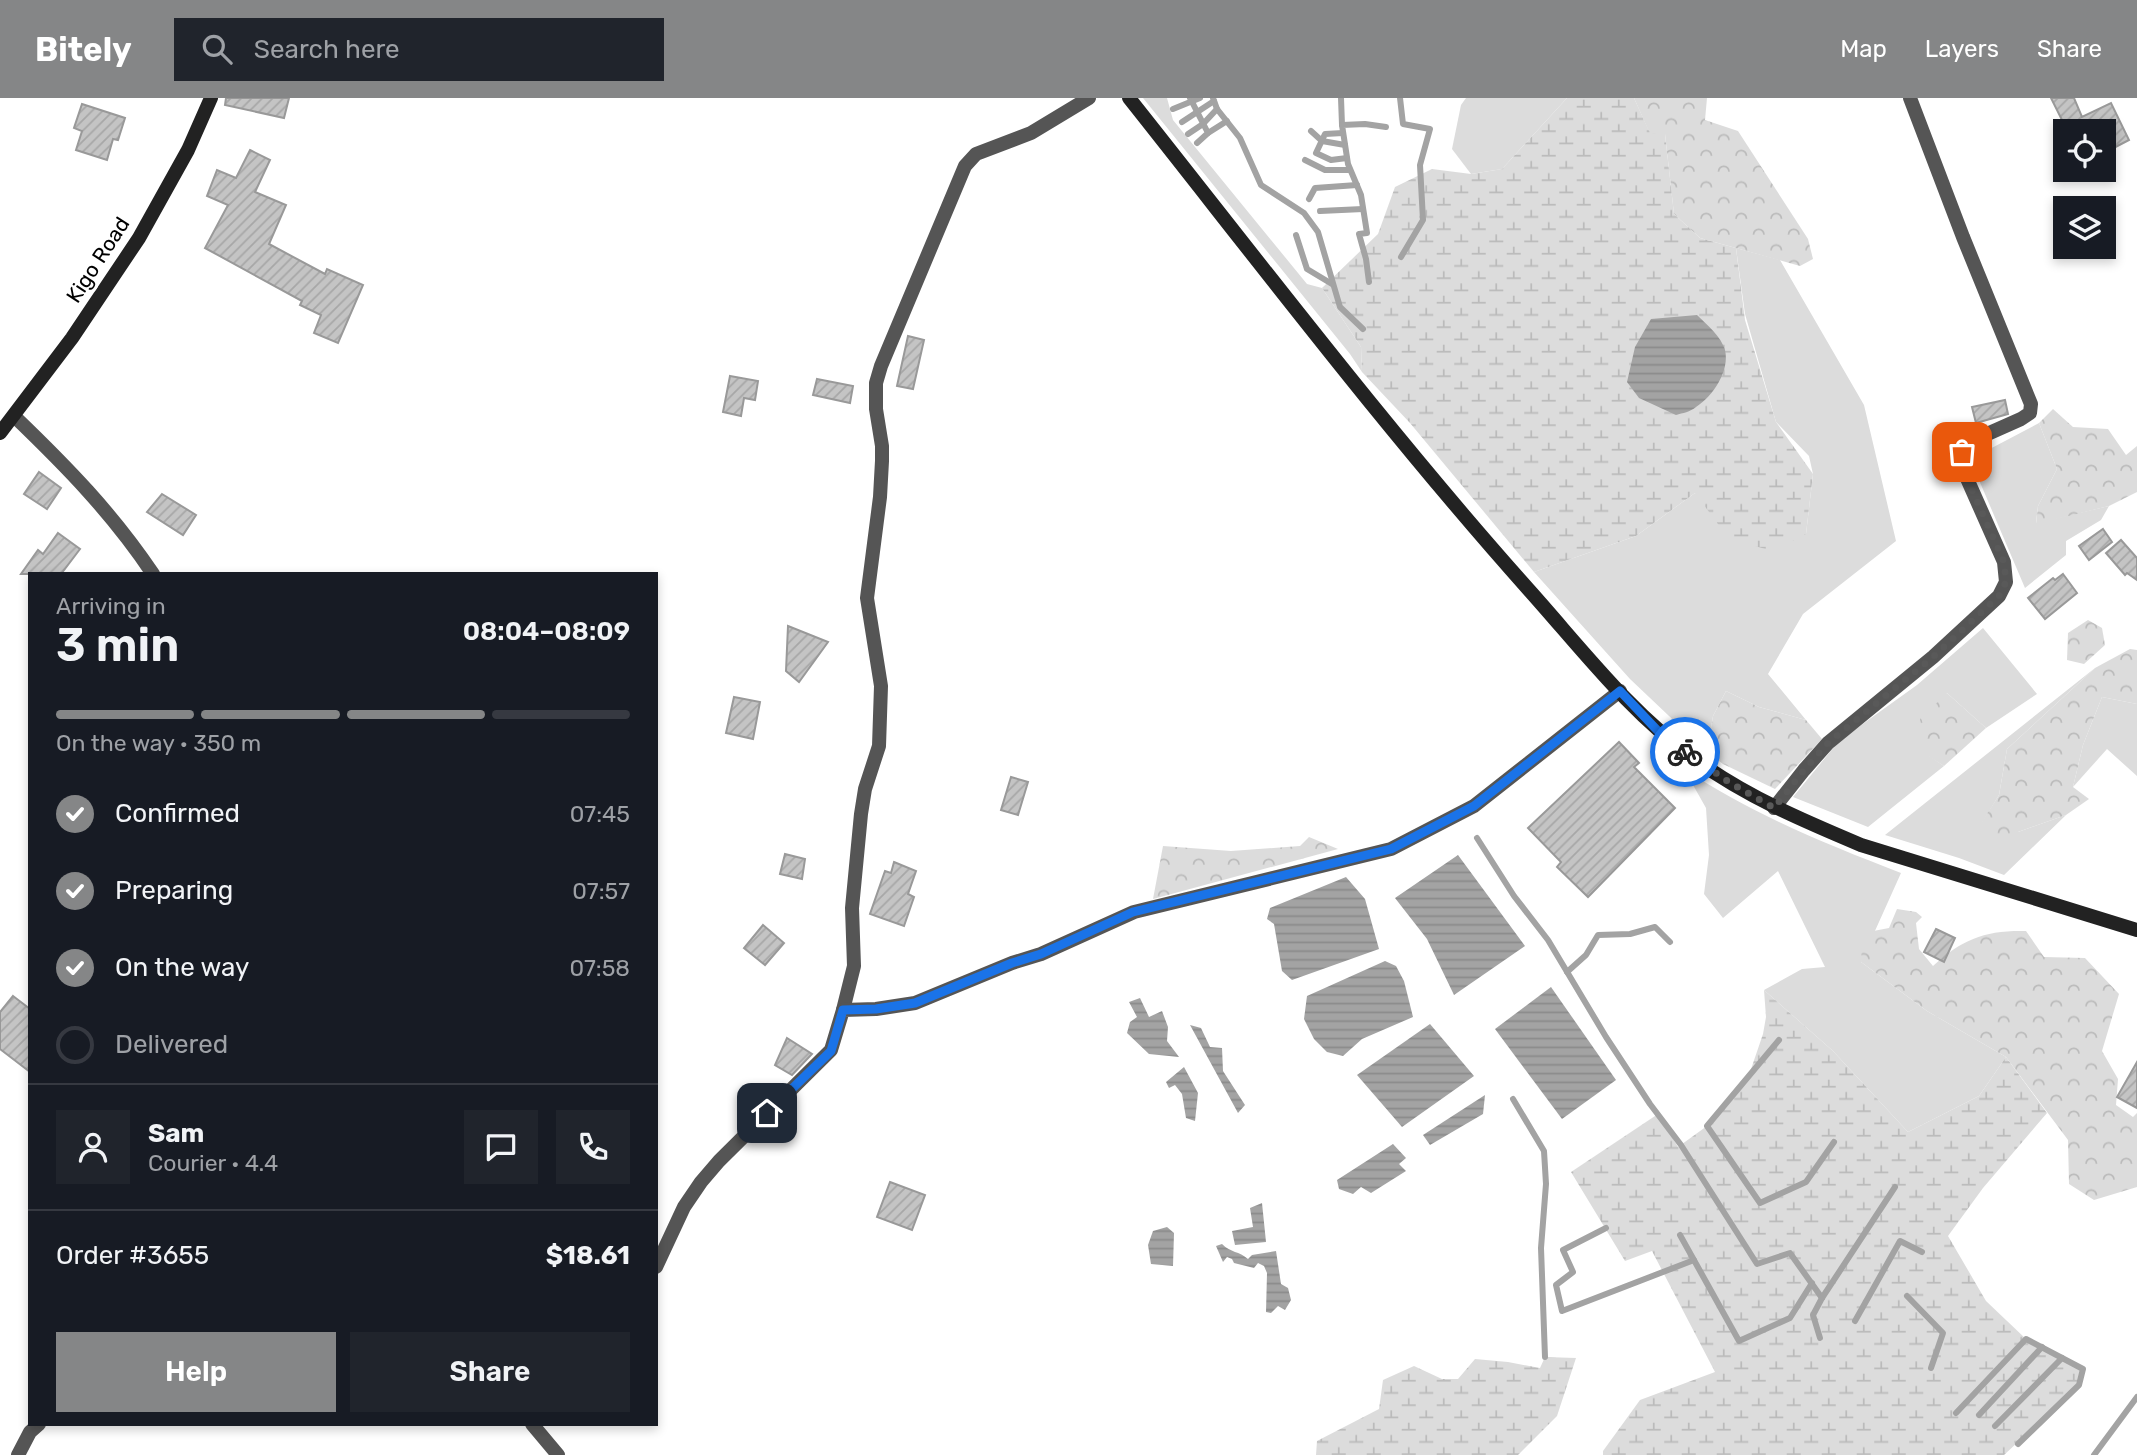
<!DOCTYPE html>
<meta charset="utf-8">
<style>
body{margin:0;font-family:Rubik,sans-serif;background:#20242c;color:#f1f3f6;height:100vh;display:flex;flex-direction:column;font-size:26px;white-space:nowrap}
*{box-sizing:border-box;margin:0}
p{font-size:23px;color:#9ea1a6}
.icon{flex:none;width:38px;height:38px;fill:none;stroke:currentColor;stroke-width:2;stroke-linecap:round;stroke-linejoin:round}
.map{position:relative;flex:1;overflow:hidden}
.details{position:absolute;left:28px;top:474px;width:630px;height:854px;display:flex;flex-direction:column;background:#171b24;border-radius:0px;box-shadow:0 4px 10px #0003}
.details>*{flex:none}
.tools{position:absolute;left:2053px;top:21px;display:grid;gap:14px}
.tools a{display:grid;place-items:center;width:63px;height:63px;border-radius:0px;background:#171b24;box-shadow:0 4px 10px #0003;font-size:35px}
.pin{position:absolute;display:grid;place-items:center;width:60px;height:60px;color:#fff;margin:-30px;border-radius:14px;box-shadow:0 4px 10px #0006}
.courier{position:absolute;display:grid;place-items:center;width:70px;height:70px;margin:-35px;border:5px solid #1a73e8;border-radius:50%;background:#fff;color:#222;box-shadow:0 2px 9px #0007}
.head em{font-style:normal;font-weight:600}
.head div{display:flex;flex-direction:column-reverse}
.head{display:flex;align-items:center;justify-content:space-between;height:119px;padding:0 28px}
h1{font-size:46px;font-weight:600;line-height:52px}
.bar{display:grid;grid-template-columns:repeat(4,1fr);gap:10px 7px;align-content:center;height:84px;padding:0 28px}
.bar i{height:9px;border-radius:5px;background:#363941}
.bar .on{background:#858687}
.bar p{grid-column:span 4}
.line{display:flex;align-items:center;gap:18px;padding:0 28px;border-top:2px solid #363941}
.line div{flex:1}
.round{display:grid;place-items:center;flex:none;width:74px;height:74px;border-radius:0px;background:#20242c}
ol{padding:0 28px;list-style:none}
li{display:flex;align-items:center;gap:21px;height:77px}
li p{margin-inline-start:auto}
li .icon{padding:7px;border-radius:50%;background:#858687;color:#fff;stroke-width:4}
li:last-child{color:#9ea1a6}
li i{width:38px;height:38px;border:4px solid #363941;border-radius:50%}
.primary-button{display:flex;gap:14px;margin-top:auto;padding:14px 28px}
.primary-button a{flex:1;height:80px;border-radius:0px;background:#858687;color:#fff;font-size:28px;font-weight:600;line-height:80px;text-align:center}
.primary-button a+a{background:#20242c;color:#f1f3f6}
header{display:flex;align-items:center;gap:42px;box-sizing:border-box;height:98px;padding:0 35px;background:#858687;color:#fff}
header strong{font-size:33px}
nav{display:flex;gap:38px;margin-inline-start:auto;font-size:24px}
.search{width:490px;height:63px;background:#20242c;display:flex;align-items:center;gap:18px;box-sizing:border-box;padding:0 24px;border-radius:0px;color:#9ea1a6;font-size:26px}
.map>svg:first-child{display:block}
.grass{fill:#dcdcdc}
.forest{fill:url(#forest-crowns)}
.wetland{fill:url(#wetland-marsh)}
.water{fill:url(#water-rules)}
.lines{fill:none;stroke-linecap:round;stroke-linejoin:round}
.stream{stroke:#a3a3a3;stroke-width:6}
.building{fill:url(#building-hatch);stroke:#999;stroke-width:2}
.street{stroke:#555;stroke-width:14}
.secondary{stroke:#222;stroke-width:14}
.done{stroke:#595959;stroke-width:7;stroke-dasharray:0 12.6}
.route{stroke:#1a73e8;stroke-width:9}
.labels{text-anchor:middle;stroke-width:6;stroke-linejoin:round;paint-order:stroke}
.street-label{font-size:21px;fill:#000;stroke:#fff}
</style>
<header>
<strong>Bitely</strong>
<div class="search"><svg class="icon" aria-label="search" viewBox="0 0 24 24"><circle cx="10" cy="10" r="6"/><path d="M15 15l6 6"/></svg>Search here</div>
<nav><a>Map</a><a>Layers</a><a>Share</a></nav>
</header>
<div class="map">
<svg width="2137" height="1357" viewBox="0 0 2137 1357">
<defs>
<pattern id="forest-crowns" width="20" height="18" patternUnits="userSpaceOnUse" patternTransform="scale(1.75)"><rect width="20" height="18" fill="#dcdcdc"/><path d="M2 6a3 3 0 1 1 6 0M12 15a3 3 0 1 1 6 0" fill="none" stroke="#bbb"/></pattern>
<pattern id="wetland-marsh" width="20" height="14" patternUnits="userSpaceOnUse" patternTransform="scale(1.75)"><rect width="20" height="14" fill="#dcdcdc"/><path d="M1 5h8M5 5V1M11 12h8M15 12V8" fill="none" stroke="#bbb"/></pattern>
<pattern id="water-rules" width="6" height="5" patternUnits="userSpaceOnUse" patternTransform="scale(1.75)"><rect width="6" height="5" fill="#a3a3a3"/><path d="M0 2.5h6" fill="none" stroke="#8b8b8b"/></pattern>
<pattern id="building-hatch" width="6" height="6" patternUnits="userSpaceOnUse" patternTransform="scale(1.75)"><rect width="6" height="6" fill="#c4c4c4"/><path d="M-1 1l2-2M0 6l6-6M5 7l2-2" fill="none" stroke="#a7a7a7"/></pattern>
</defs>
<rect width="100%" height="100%" fill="#fff"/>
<!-- grass -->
<g class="grass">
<polygon points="1143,0 1167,0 1173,22 1307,186 1322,190 1361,249 1362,274 1350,256"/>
<polygon points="1466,0 1567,0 1502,71 1471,76 1452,51 1461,7"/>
<polygon points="1736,150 1780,162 1864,307 1896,443 1803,516 1768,576 1806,622 1759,609 1726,593 1713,618 1707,654 1630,581 1534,474 1636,438 1695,395 1806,436 1813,376 1809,358 1776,324 1745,216"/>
<polygon points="2039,325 2057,371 2038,408 2036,425 2109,408 2101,422 2066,443 2066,457 2025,490 1979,382 1986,353"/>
<polygon points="1983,530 2037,596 1986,630 1947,595 1925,655 1944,668 1868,729 1793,699 1839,643 1917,587"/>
<polygon points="2095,570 2007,651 1999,697 1977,733 2018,734 2066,717 2004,777 1959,760 1885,737"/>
<polygon points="2102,599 2137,606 2137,678 2107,651 2073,689 2083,647"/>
<path d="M1684,671C1754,717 1824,745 1901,775L1861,864L1927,913L2006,959L1979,998L1908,1034L1833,953L1764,892L1802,871L1825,869L1778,773L1723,820L1704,796L1709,757L1706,710Z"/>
</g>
<!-- forest -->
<g class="forest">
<polygon points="1634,0 1707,0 1705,22 1738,33 1808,141 1813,161 1800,168 1700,140 1674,116 1665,36 1650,36"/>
<polygon points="2053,311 2073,329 2108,331 2126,357 2137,348 2137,394 2109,408 2036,426 2038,408 2057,371 2039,325"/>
<polygon points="2088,522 2102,530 2105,547 2084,566 2067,562 2068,535"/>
<polygon points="2130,551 2137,552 2137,606 2102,599 2083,647 2073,689 2089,701 2066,717 2018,734 1986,742 1976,733 1999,697 2007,651 2095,570"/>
<polygon points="1726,593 1759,609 1806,622 1822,641 1775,691 1723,666 1707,654 1713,618"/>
<polygon points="1947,595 1986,630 1944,668 1925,656 1920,621"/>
<polygon points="1309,739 1338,751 1153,801 1163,748 1231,753 1300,748"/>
<path d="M1897,811L1916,814L1922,819L1916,825L1919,851L1933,868C1962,841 1986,832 2026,833L2044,859L2085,860L2119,896L2102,953L2118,981L2116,1007L2133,1019L2137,1015V1089L2094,1102L2069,1086L2068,1042L2006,959L1927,913L1861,864L1863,835L1889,830Z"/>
</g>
<!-- wetland -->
<g class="wetland">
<polygon points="1567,0 1634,0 1650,35 1665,36 1674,116 1700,140 1736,150 1745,222 1776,324 1813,376 1806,436 1773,453 1729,441 1695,395 1636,438 1534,474 1410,325 1362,274 1361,249 1322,190 1378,136 1395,89 1432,71 1471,76 1502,71"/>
<polygon points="1764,892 1833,953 1908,1034 1979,998 2006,959 2047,1015 1983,1090 1948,1138 1986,1203 2026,1241 2083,1271 2079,1287 2004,1357 1603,1357 1603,1353 1640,1302 1715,1274 1652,1153 1625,1163 1571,1074 1658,1016 1678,1049 1707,1028 1749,977 1763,936 1766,919"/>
<polygon points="1545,1259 1576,1260 1557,1318 1518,1357 1316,1357 1317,1343 1379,1311 1383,1282 1414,1268 1442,1281 1458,1281 1475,1261 1508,1264 1540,1270"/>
</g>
<!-- water -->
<g class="water">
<path d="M1697,217C1707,227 1721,238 1725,252C1730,273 1713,298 1696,309C1690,314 1683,315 1676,317L1639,300L1627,284L1635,249L1651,221Z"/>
<polygon points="1458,757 1525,848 1454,897 1427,841 1395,800"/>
<polygon points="1346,779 1365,801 1379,851 1292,882 1282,873 1274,826 1267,821 1270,810"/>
<polygon points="1385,863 1396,868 1404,883 1413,919 1362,941 1343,958 1327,954 1314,941 1304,921 1307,898"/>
<polygon points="1551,889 1616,982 1562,1021 1495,931"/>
<polygon points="1140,900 1149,919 1162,913 1168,929 1167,943 1179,959 1149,956 1127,935 1130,924 1137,919 1129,904"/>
<polygon points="1430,926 1474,978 1402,1029 1357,977"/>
<polygon points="1190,927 1201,930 1210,949 1222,950 1223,973 1245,1007 1238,1015"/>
<polygon points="1184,969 1198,995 1195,1023 1186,1020 1182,996 1175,987 1169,990 1166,984"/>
<polygon points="1485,997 1483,1016 1430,1047 1423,1037"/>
<polygon points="1393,1046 1406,1060 1399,1066 1406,1073 1371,1095 1361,1089 1353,1096 1339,1091 1337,1082"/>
<polygon points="1262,1105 1266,1144 1235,1147 1232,1133 1253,1129 1250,1110"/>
<polygon points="1167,1129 1174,1135 1173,1168 1151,1166 1148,1147 1153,1133"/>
<path d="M1222,1146C1231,1155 1239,1153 1248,1161L1252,1157L1276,1153L1281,1186L1288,1190L1291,1202L1285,1212L1278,1208L1271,1215L1266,1214L1267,1175L1264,1168L1258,1165L1254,1170L1234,1165L1232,1161L1227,1159L1223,1164L1216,1148Z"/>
</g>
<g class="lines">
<!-- stream -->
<g class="stream">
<polyline points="1190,0 1208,35 1197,45"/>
<polyline points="1213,0 1217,11 1240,40 1261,87 1304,115 1318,134 1340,209 1363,231"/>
<polyline points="1341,0 1342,27"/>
<polyline points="1400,0 1403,26 1430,31 1420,67 1423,122 1401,159"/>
<polyline points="1173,11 1200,0"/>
<polyline points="1182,24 1214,3"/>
<polyline points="1311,33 1322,43 1345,47"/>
<polyline points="1208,35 1227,23"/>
<polyline points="1343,35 1325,36 1316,55 1331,62 1347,60"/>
<polyline points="1188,36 1203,26 1217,11"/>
<polyline points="1305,62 1325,72 1350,72"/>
<polyline points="1309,101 1315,90 1357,87"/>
<polyline points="1320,113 1363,111"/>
<polyline points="1296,137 1307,171 1332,186"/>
<polyline points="1369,184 1366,161 1359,136 1367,135 1361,97 1348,66 1342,27 1365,26 1386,29"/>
<polyline points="1477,740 1514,798 1548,842 1606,939 1650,1006 1681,1047 1757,1166 1790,1155 1822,1200"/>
<polyline points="1567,874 1586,857 1598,837 1630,836 1655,829 1670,844"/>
<polyline points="1779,942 1707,1028 1760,1105 1806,1084 1834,1044"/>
<polyline points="1513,1001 1544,1053 1546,1086 1541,1150 1545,1259"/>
<polyline points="1606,1130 1563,1152 1573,1174 1556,1187 1562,1213 1694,1162"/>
<polyline points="1680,1137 1739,1243 1790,1220 1812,1185"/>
<polyline points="1907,1198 1943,1235 1931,1270"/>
<polyline points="1855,1223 1900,1143 1922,1154"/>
<polyline points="1820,1240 1813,1217 1822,1200 1895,1089"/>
<polyline points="1956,1315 2026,1241 2083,1271 2079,1287 2018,1346"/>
<polyline points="1979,1317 2042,1249"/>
<polyline points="1995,1328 2062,1260"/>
<polyline points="2094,1357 2137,1299"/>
</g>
</g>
<!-- building -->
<g class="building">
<polygon points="226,0 289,0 284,20 225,7"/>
<polygon points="2051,0 2074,0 2082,19 2111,5 2129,42 2104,55 2104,33 2055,33 2065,28"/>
<polygon points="82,6 125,20 118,42 113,41 107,62 76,52 82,33 74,30"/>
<polygon points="250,52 270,62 255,94 286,107 269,146 325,176 327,171 363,187 338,245 314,235 321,217 300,207 302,203 205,150 228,107 207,98 217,72 236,80"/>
<polygon points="908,238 924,242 913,291 897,288"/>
<polygon points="730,278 758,283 755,302 744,300 741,318 723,314"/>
<polygon points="817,281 853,288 850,305 813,297"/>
<polygon points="2005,302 2008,316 1976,325 1972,309"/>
<polygon points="39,374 61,390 47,411 24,396"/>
<polygon points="162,396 196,417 183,437 147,414"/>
<polygon points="2103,431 2112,444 2089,462 2079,448"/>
<polygon points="58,435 80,451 61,476 21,476 38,452 43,456"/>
<polygon points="2121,442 2137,460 2137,482 2127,475 2125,477 2106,455"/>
<polygon points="2063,476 2077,495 2045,521 2028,500 2053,480 2055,482"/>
<polygon points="788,528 828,544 799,584 786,573"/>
<polygon points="734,599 760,604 753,641 726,635"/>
<polygon points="1619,644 1639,665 1634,669 1675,710 1588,799 1557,769 1561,764 1528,730"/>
<polygon points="1011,679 1028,684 1018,717 1001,712"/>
<polygon points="785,756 805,761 802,781 780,776"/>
<polygon points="894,764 916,773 908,796 914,799 904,828 870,816 885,773 891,775"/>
<polygon points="763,827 784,845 765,867 744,850"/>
<polygon points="1936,831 1955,840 1944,864 1924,854"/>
<polygon points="13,898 30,911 30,974 0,951 0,914"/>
<polygon points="787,940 812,956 792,977 775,967"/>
<polygon points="2137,964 2137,1010 2117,999"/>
<polygon points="890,1084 925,1097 912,1132 877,1119"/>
</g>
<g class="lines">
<!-- street -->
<g class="street">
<path d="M14,318C67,369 112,415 153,476"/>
<polyline points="1774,710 1804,672 1828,645 1933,559 1999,498 2006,484 2004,464 1961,367 1962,354 1967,345 2021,321 2030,315 2031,306 1963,139 1910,0"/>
<polyline points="843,912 854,868 852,810 861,716 865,691 879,648 881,588 867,500 880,399 882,363 882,348 876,311 876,285 881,268 965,68 976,56 1031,35 1089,0"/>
<polyline points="656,1169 684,1109 701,1084 719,1063 831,952 843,912 876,911 915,905 1012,865 1041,856 1134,814 1391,751 1474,708 1620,593"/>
<polyline points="532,1326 558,1357"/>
<polyline points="18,1357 30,1334 39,1326"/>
</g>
<!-- secondary -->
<g class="secondary">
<path d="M1129,0C1260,165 1388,334 1529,492C1581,550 1631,616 1696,662C1747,699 1804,723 1861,747L2137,832"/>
<polyline points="0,335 72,240 139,140 188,52 211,0"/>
</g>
</g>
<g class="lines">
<!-- done -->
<polyline class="done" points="1685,654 1729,684 1774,710 1804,672 1828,645 1933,559 1999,498 2006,484 2004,464 1961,367 1962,354"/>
<!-- route -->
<polyline class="route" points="767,1015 831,953 843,912 876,911 915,905 1012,865 1041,856 1133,814 1391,751 1474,708 1620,593 1657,632 1685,654"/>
</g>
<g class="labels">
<!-- street labels -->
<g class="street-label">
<text transform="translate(98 162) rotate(-57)" y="7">Kigo Road</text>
</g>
</g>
</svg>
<div class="tools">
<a><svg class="icon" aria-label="locate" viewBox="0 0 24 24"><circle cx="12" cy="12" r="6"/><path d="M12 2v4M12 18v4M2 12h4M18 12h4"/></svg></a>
<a><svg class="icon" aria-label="layers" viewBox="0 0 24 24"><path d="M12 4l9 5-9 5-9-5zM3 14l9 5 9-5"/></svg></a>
</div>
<div class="pin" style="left:1962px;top:354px;background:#ea580c"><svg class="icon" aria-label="bag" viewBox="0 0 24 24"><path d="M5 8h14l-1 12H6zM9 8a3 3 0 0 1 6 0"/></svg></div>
<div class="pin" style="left:767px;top:1015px;background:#1f2937"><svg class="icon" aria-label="home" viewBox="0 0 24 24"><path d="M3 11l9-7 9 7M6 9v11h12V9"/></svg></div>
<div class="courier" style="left:1685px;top:654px"><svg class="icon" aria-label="bike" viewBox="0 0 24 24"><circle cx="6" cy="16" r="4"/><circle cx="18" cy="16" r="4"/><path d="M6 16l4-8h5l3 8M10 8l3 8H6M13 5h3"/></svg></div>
<section class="details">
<div class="head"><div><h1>3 min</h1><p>Arriving in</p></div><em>08:04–08:09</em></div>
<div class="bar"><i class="on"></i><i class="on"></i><i class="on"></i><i></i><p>On the way · 350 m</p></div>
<ol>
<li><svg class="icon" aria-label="check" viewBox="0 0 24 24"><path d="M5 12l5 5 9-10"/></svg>Confirmed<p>07:45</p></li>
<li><svg class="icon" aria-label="check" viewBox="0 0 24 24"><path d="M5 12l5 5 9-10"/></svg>Preparing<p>07:57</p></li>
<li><svg class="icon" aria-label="check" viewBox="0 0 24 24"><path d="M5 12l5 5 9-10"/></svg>On the way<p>07:58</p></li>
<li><i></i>Delivered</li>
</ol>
<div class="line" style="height:126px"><a class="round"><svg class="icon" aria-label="person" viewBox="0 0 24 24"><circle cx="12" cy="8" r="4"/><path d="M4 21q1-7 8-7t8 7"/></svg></a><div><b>Sam</b><p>Courier · 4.4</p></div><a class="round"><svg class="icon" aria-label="chat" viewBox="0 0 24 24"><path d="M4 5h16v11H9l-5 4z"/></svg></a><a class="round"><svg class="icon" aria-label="phone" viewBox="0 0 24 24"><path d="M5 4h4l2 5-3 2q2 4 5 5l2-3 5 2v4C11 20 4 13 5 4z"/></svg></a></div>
<div class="line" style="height:91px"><div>Order #3655</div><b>$18.61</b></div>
<div class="primary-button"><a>Help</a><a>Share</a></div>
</section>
</div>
